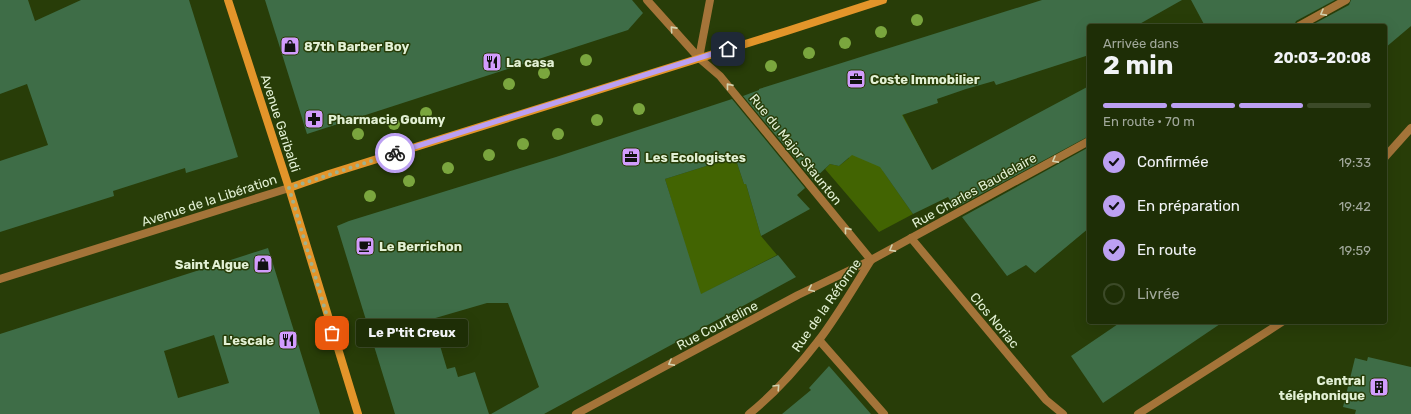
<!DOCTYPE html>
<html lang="fr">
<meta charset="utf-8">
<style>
body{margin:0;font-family:Rubik,sans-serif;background:#2b3a14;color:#f1f3f6;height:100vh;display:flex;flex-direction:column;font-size:15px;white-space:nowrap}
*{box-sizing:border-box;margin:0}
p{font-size:13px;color:#a1a89b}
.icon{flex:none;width:22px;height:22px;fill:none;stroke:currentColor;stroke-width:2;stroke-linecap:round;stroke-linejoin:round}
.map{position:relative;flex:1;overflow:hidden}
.sheet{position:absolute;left:1087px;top:24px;width:300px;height:300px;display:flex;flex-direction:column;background:#1e2e06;border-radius:4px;box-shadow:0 4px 16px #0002,0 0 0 1px #3c4a28}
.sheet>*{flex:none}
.pin{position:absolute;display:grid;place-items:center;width:34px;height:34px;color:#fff;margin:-17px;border-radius:8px;box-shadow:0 2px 6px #0006}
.courier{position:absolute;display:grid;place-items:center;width:40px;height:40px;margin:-20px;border:3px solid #bca0f2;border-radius:50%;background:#fff;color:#222;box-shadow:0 1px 5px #0007}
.bubble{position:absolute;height:28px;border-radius:4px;background:#1e2e06;box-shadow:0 4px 16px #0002,0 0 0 1px #3c4a28;font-size:13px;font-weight:700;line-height:28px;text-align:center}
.head em{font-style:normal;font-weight:700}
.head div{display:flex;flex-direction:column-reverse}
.head{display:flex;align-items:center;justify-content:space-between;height:68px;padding:0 16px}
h1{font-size:26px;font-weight:700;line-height:30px}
.bar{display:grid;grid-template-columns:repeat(4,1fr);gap:6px 4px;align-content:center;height:48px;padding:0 16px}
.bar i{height:5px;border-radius:3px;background:#3c4a28}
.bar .active{background:#bca0f2}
.bar p{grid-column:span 4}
ol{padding:0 16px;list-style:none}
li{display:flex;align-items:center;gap:12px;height:44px}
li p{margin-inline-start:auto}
li .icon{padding:4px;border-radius:50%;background:#bca0f2;color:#111;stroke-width:4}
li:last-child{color:#a1a89b}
li i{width:22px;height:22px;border:2px solid #3c4a28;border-radius:50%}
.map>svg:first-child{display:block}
.green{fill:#426402}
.building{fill:#3e6d47;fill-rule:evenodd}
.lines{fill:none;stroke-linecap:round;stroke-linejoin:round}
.service{stroke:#a47439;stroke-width:8}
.minor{stroke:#a47439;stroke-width:8}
.secondary{stroke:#e3952a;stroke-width:8}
.tree{fill:#7aa63e}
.oneway{stroke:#d2d1ad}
.done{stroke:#a1b18d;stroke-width:4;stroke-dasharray:0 7.2}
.route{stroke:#bca0f2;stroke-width:5}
.labels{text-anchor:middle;stroke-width:3;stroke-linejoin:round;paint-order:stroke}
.poi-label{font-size:13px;font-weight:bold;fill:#e2f0d4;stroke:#283d08;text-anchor:start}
.street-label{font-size:13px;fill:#e2f0d4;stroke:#283d08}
</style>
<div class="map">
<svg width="1411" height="414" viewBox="0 0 1411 414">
<rect width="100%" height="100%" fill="#283d08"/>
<!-- green -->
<g class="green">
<polygon points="898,106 921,150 883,171 913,214 879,232 825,169 830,164 839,166 849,158 848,150"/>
<polygon points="735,157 744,184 746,184 761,236 777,255 700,295 665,179"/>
</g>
<!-- building -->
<g class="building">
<polygon points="0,0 28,0 35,21 81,0 189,0 238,157 186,173 185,168 113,191 114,196 0,232 0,161 48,145 27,84 0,94"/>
<polygon points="265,0 632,0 643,13 628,30 307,134"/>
<polygon points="1042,0 1182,0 1136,26 1089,26 1089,55 996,85 994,81 966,89 937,99 938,103 902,115 932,170 1089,86 1089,136 955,208 948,197 913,214 880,167 852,155 839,166 830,164 813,180 743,96 759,90 759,89"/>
<polygon points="1191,0 1335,0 1296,21 1294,26 1205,26"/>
<polygon points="1351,0 1411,0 1411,26 1385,48 1385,26 1310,26 1349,5"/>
<polygon points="732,99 805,188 797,195 810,209 761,236 746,184 744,184 735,157 665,179 701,294 778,255 796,277 544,414 491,414 539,387 508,303 487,303 432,319 447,369 455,367 458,377 475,372 489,414 395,414 337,226 349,221 556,157"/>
<polygon points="1089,147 1089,228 1035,273 1026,265 1007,276 962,217"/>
<path d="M268,248L320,414H0V334ZM214,335L229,383L178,398L164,351Z"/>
<polygon points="1121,322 1223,322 1103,403 1071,356"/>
<polygon points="1368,357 1411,367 1411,414 1355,414 1356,410 1343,407 1355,358 1367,361"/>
<polygon points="829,366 871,414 782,414 811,390 809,388"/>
</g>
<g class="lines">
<!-- service -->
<g class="service">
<polyline points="1385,157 1411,128"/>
<polyline points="911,238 1046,400 1063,414"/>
<polyline points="819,340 884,414"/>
<polyline points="1138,414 1282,322"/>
</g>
<!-- minor -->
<g class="minor">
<polyline points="647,0 699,58 720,76 871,260"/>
<polyline points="1299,26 1346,0"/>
<polyline points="699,58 710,0"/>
<polyline points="0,279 289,188"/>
<polyline points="576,414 798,295 871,260 1089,141"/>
<path d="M749,414C774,394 799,366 819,340C838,315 854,287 871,260"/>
</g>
<!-- secondary -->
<g class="secondary">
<polyline points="228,0 289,188 358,414"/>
<polyline points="289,188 329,174 787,31 883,0"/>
</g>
</g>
<!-- trees -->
<g class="tree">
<circle cx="917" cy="20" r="6"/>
<circle cx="881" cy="32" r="6"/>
<circle cx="845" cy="43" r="6"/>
<circle cx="809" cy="53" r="6"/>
<circle cx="586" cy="60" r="6"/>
<circle cx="771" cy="66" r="6"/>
<circle cx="544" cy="73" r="6"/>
<circle cx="509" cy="84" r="6"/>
<circle cx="639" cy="109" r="6"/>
<circle cx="426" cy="113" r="6"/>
<circle cx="597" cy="120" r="6"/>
<circle cx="394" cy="124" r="6"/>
<circle cx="358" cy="134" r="6"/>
<circle cx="558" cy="134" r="6"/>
<circle cx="523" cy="144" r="6"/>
<circle cx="489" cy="155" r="6"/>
<circle cx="448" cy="168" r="6"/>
<circle cx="409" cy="181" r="6"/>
<circle cx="370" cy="196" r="6"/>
</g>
<!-- one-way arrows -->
<defs><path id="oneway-chevron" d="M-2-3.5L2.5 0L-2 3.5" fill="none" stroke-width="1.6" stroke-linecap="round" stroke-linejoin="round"/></defs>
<g class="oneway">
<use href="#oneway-chevron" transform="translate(1323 13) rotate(151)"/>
<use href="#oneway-chevron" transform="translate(673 29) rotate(-132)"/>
<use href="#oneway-chevron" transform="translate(729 86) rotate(-129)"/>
<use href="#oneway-chevron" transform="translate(1055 160) rotate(151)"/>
<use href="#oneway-chevron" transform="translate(847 230) rotate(-129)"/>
<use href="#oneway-chevron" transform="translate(892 249) rotate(151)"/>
<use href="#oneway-chevron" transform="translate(811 289) rotate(155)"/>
<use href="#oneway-chevron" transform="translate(671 363) rotate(152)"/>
<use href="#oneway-chevron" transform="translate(777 387) rotate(-47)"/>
</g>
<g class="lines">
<!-- done -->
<polyline class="done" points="332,333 289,188 395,153"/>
<!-- route -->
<polyline class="route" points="395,153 728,49"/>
</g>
<!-- icons -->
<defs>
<symbol id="shop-square" viewBox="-11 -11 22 22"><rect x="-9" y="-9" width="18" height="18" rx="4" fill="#d29cfd" stroke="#283d08"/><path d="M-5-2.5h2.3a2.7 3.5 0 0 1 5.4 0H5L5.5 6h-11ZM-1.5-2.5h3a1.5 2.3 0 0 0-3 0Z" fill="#111"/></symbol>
<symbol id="restaurant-square" viewBox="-11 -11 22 22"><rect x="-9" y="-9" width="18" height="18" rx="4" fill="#d29cfd" stroke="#283d08"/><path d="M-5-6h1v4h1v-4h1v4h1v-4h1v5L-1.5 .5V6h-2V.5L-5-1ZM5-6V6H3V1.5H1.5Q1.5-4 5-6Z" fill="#111"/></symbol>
<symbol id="office-square" viewBox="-11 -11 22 22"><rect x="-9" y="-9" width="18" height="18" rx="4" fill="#d29cfd" stroke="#283d08"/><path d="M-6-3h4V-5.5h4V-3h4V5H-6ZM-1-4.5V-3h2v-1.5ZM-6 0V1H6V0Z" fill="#111"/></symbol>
<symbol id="pharmacy-square" viewBox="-11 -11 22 22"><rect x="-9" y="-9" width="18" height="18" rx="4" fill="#d29cfd" stroke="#283d08"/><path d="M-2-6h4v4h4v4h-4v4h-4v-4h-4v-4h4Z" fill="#111"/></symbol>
<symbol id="cafe-square" viewBox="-11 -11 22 22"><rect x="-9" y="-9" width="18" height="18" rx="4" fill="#d29cfd" stroke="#283d08"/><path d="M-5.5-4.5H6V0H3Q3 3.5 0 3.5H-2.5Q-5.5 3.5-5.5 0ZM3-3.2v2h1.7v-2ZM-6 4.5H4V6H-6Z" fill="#111"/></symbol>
<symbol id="building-square" viewBox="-11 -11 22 22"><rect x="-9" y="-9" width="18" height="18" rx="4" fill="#d29cfd" stroke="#283d08"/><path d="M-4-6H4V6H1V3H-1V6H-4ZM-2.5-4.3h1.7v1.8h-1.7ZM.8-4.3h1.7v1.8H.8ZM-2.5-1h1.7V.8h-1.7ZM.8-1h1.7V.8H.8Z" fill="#111"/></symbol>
</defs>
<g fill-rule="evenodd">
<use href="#shop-square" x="279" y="35" width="22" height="22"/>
<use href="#restaurant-square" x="481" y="51" width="22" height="22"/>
<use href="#office-square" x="845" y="68" width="22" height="22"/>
<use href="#pharmacy-square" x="303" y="108" width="22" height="22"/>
<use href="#office-square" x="620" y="146" width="22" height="22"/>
<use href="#cafe-square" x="354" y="235" width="22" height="22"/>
<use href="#shop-square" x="252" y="253" width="22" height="22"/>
<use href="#restaurant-square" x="277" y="329" width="22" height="22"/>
<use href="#building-square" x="1368" y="376" width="22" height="22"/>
</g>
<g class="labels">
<!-- poi labels -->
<g class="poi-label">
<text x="304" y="51">87th Barber Boy</text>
<text x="506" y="67">La casa</text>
<text x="870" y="84">Coste Immobilier</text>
<text x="328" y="124">Pharmacie Goumy</text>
<text x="645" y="162">Les Ecologistes</text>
<text x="379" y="251">Le Berrichon</text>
<text x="249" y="269" text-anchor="end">Saint Algue</text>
<text x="274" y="345" text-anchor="end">L'escale</text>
<text x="1365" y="385" text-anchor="end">Central<tspan x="1365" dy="15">téléphonique</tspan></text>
</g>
<!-- street labels -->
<g class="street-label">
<text transform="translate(281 123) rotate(72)" y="5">Avenue Garibaldi</text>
<text transform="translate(796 149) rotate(51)" y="5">Rue du Major Staunton</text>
<text transform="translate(974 190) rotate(-29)" y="5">Rue Charles Baudelaire</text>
<text transform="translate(209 200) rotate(-18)" y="5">Avenue de la Libération</text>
<text transform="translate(826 305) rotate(-55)" y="5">Rue de la Réforme</text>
<text transform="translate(995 320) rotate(50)" y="5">Clos Noriac</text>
<text transform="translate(717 325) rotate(-28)" y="5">Rue Courteline</text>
</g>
</g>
</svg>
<div class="pin" style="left:332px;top:333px;background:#ea580c"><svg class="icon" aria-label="bag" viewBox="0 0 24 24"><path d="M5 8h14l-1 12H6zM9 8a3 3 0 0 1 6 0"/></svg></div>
<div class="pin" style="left:728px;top:49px;background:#1f2937"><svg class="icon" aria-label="home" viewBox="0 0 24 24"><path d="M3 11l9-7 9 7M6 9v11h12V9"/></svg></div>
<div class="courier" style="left:395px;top:153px"><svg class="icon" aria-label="bike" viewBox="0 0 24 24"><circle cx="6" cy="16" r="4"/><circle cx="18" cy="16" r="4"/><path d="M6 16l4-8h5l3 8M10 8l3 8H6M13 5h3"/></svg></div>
<div class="bubble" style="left:356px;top:319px;width:112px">Le P'tit Creux</div>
<section class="sheet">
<div class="head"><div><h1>2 min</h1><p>Arrivée dans</p></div><em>20:03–20:08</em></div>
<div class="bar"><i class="active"></i><i class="active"></i><i class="active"></i><i></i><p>En route · 70 m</p></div>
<ol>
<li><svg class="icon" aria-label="check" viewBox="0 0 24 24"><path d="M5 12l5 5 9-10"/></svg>Confirmée<p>19:33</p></li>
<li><svg class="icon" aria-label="check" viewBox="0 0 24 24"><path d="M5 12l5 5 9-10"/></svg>En préparation<p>19:42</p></li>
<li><svg class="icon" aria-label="check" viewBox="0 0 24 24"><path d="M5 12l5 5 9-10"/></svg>En route<p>19:59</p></li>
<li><i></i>Livrée</li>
</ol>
</section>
</div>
